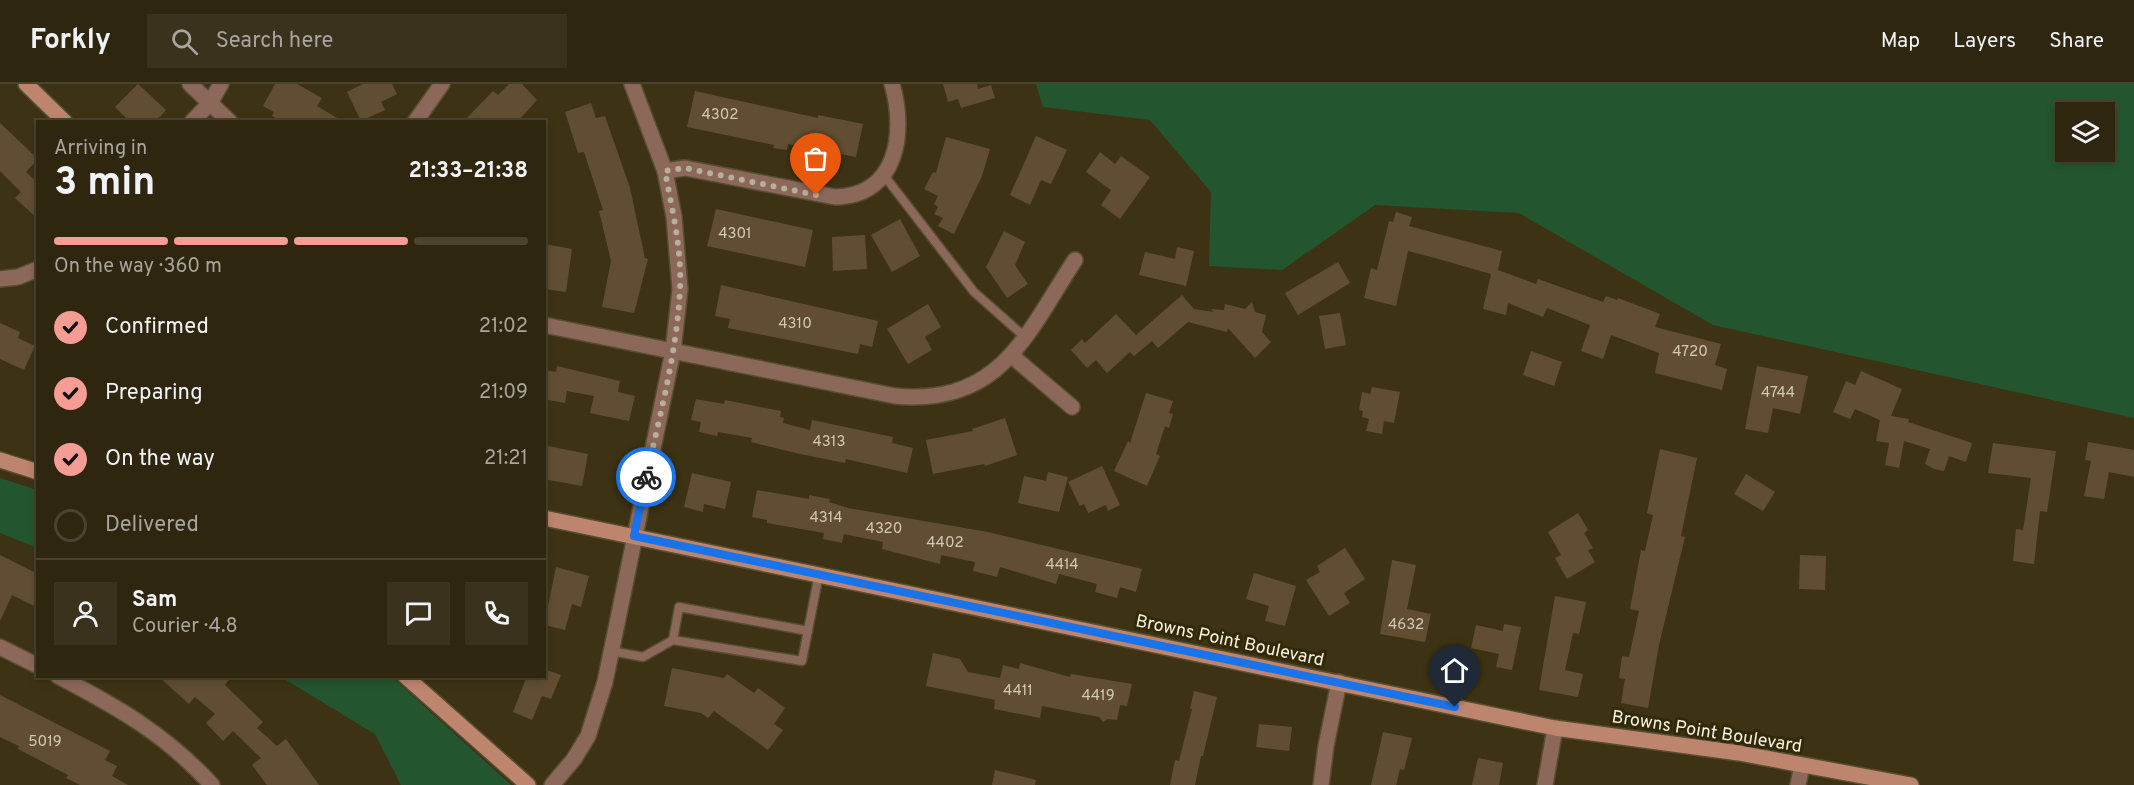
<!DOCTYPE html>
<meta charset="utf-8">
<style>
body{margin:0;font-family:Overpass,sans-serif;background:#3a321d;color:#f1f3f6;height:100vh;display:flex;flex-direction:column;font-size:22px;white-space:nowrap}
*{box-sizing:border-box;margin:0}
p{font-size:20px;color:#a7a59e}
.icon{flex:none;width:33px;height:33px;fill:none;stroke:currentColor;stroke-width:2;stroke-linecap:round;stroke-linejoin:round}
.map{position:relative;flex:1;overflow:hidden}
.side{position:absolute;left:36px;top:36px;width:510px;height:558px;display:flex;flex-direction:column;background:#2e260f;border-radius:0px;box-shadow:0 3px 9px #0003,0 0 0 2px #49432f}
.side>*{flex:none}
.buttons{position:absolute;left:2055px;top:18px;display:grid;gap:12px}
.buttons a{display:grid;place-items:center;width:60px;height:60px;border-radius:0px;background:#2e260f;box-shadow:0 3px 9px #0003,0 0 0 2px #49432f;font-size:30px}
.pin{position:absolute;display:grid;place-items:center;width:51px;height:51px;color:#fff;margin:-62px -26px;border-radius:50% 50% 50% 0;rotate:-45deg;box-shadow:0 0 6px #0007}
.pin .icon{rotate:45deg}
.courier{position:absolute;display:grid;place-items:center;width:60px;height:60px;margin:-30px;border:4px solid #1a73e8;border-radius:50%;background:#fff;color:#222;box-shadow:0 2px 8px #0007}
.head em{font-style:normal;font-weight:700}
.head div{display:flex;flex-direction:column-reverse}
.head{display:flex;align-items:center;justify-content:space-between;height:102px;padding:0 18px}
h1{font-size:39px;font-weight:700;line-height:45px}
.bar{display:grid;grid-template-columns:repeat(4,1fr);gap:9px 6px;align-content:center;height:72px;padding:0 18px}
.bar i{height:8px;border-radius:4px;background:#49432f}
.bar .selected{background:#f59c95}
.bar p{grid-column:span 4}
.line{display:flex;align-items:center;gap:15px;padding:0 18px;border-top:2px solid #49432f}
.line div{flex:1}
.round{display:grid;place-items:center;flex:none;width:63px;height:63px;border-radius:0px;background:#3a321d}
ol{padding:0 18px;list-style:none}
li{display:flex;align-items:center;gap:18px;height:66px}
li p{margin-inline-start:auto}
li .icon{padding:6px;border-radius:50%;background:#f59c95;color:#111;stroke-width:4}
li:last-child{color:#a7a59e}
li i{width:33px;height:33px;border:3px solid #49432f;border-radius:50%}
header{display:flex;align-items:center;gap:36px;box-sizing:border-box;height:84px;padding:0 30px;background:#2e260f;border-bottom:2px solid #49432f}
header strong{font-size:28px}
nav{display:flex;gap:33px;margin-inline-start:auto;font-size:21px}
.search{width:420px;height:54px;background:#3a321d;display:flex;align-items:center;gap:15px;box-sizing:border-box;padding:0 21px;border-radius:0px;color:#a7a59e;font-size:22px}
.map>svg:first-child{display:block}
.green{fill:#23562f;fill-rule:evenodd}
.building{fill:#614e32}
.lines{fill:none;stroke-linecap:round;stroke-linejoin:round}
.lane-casing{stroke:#574e31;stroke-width:11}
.street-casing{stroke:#574e31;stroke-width:18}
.secondary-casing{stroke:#574e31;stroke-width:18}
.lane{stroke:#8c685a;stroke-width:8}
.street{stroke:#8c685a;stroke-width:15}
.secondary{stroke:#bd856e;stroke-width:15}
.done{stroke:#b7af99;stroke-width:6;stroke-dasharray:0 10.8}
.route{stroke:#1a73e8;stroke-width:8}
.labels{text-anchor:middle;stroke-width:6;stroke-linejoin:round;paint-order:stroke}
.number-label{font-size:15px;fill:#d2c9b4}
.street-label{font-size:18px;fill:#f8f2e0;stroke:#322909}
</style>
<header>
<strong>Forkly</strong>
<div class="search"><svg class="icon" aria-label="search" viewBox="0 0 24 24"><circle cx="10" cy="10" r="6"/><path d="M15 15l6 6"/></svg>Search here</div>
<nav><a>Map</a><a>Layers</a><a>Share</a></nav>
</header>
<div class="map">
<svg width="2134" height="701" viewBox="0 0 2134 701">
<rect width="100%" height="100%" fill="#3d3314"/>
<!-- green -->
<g class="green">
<path d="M1036,0H2134V334L1713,241L1519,129L1375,121L1282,186L1209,182L1211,108L1150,36L1043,23ZM2104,28V68H2066V28Z"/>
<polygon points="0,394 37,406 37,464 0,449"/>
<polygon points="281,593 392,593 511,701 401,701 375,650"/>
</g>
<!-- building -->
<g class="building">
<polygon points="138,0 166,26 155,38 130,38 115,23"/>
<polygon points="275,0 297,0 322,14 317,22 344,38 282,38 272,32 274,28 263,22"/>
<polygon points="363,0 392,0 397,10 381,18 385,26 361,37 347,8"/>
<polygon points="509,0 522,0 537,16 517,38 463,38 493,7 498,11"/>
<polygon points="943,0 977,0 978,5 991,1 995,14 961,24 958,15 948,18"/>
<polygon points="695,7 818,34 818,31 863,40 856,73 788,60 787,66 773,64 774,61 687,43"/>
<polygon points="591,19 596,34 605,32 630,104 645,174 648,175 634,229 602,223 611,177 599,127 603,126 584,68 578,69 565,28"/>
<polygon points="0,39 38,75 26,88 38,99 38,135 15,114 21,108 0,87"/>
<polygon points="1036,52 1067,66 1051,100 1041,96 1030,121 1010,111"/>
<polygon points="946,53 990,65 982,92 954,150 938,142 943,134 934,130 938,123 934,120 938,112 924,105 933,88 936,89"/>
<polygon points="1100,68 1115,80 1121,72 1150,93 1120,135 1101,121 1111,106 1086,88"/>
<polygon points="716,125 813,146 805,183 707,162"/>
<polygon points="1396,128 1412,133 1409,142 1502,167 1498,186 1536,200 1538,195 1603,218 1606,212 1617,216 1618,214 1660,230 1655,243 1721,260 1715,281 1727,285 1722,306 1655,289 1659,269 1611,251 1603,275 1581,267 1590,241 1547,224 1543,233 1508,219 1506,231 1483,225 1491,190 1435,174 1408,167 1396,222 1364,214 1371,184 1377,186 1389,137 1393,138"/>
<polygon points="900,135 920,172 892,188 871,151"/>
<polygon points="1004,147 1025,158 1015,181 1028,200 1007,214 986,183"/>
<polygon points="865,151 867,185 833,187 832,153"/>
<polygon points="544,160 572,165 566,208 545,205 547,191 544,191"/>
<polygon points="1177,163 1194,167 1186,202 1139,191 1145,168 1175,175"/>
<polygon points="1338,178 1350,199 1298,231 1285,209"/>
<polygon points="721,201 878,237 872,263 860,260 858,270 728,244 730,235 715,232"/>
<polygon points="1182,211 1194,225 1214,228 1211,225 1224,226 1225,220 1245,225 1252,218 1255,228 1266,231 1262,248 1271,258 1255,274 1228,244 1227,248 1188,238 1158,264 1152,257 1134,272 1130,268 1107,289 1096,276 1087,284 1071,266 1082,255 1085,259 1116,230 1136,251"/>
<polygon points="928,220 941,243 925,253 932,266 908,280 887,245"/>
<polygon points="1340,229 1346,261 1325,265 1319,232"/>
<polygon points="0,239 20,248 18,254 35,262 24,286 0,275"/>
<polygon points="1531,267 1562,278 1554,302 1523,291"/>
<polygon points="557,282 620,297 618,308 635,312 629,337 590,329 594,312 567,307 565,319 544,315 544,286 556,288"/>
<polygon points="1757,282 1808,292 1800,330 1773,324 1768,349 1745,345"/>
<polygon points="1861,287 1902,305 1891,332 1909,335 1908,338 1972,359 1966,378 1949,372 1944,387 1934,385 1925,380 1930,365 1904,357 1899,384 1885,381 1889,359 1876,357 1880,336 1855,325 1850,335 1833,328 1846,297 1855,301"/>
<polygon points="1372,303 1400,308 1394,339 1384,337 1382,350 1366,347 1369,335 1362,333 1363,327 1359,326 1362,308 1370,310"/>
<polygon points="1146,309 1173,317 1169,329 1173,330 1169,344 1165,342 1156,370 1160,372 1147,402 1114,387 1128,357 1130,359"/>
<polygon points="696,315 724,320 725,316 781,327 780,333 784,334 783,339 810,346 812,336 893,353 892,359 913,364 907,389 846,375 845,379 800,370 751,358 752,354 718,348 717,352 699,348 701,338 691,336"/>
<polygon points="1005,334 1017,371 985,382 984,380 933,390 926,356 973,347 972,345"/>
<polygon points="2088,358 2134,366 2134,393 2109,388 2104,415 2084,412 2091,377 2085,376"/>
<polygon points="1993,359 2056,367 2047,428 2040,427 2034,480 2013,477 2016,445 2023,446 2031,394 1988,389"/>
<polygon points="548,362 588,370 582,402 544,395"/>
<polygon points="1660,365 1697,374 1681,452 1685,453 1659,561 1648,624 1621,619 1625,595 1619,594 1622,572 1629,573 1639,527 1630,525 1641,466 1645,467 1653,431 1647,429"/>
<polygon points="1102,382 1120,421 1108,427 1106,421 1088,429 1084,420 1080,422 1068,398"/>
<polygon points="1048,388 1068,393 1059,428 1018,419 1024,392 1046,397"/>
<polygon points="692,389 731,398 725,425 704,420 703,428 684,423"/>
<polygon points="1746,390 1775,408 1763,427 1734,410"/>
<polygon points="757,406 809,415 809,411 830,415 829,418 848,424 988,448 1142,485 1136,508 1120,503 1117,514 1095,508 1097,500 1059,490 1056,500 1000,483 997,493 973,487 975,478 941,471 940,480 882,465 883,458 844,450 842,459 823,455 824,449 767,439 767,436 752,433"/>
<polygon points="1578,429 1588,446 1584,449 1593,464 1588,466 1595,478 1567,495 1555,474 1561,471 1548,448"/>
<polygon points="1345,464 1365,495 1344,509 1350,519 1329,532 1306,496 1320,488 1317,482"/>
<polygon points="0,471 38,490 38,524 12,511 0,537"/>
<polygon points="1800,471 1826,472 1825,506 1799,505"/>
<polygon points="1392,476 1416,481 1407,525 1431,530 1425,558 1380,550"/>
<polygon points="556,483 589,492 581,523 572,520 565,546 544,541"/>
<polygon points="1254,489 1296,502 1285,542 1265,537 1269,522 1246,515"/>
<polygon points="1555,512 1586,518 1579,550 1573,549 1565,586 1583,590 1578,613 1539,606"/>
<polygon points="1504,540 1521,543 1512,586 1496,583 1499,570 1471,564 1476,541 1503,547"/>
<polygon points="933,569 960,575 968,588 1000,594 1003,581 1019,585 1020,579 1070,593 1071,590 1132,600 1127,622 1120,621 1117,636 1108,635 1103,638 1099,633 1042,622 1040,634 994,625 995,616 926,602"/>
<polygon points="672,584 724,594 727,590 754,609 758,604 785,624 774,640 783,646 768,666 714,627 708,634 701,629 664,622"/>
<polygon points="544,585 561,591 551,615 542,612 532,636 513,628 527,592 544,592"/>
<polygon points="158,592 232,592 225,601 263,638 257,644 277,662 286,655 319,701 267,701 252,681 261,674 233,647 223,657 206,639 215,630 195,613 189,620"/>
<polygon points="1194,607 1217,613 1203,672 1201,672 1195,701 1170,701 1175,676 1179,677 1192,625 1190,625"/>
<polygon points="0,611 110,667 105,676 117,682 112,692 128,701 80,701 66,694 68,691 18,665 19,662 0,653"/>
<polygon points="1259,640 1292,643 1289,667 1256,663"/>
<polygon points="1383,648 1412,654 1404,686 1400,685 1396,701 1371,701"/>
<polygon points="1478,674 1503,679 1499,701 1472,701"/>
<polygon points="995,686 1036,696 1035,701 992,701"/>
</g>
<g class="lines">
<defs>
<g id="lane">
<polyline points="883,90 974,208 1025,253"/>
<polyline points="673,556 679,523 808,547"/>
<polyline points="611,567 643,573 673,556 802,577 819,490"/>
</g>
<g id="street">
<polyline points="190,0 210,19 221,0"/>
<polyline points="192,38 210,19 230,38"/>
<polyline points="415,38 442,0"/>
<path d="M665,87L685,84L835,113C898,112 906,48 892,0"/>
<polyline points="0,195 18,193 38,185"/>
<path d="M544,241L895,312C1000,322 1026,251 1075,176"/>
<polyline points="1012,272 1072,323"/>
<polyline points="0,563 38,582"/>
<path d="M58,592C119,624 165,650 212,701"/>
<polyline points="552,701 574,675 588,652 605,598 673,267 680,205 674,133 665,87 632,0"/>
<polyline points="1321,701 1326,662 1339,598"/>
<polyline points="1545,701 1555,644"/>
<polyline points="1798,701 1802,681"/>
</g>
<g id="secondary">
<polyline points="26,0 65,38"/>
<polyline points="0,376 38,388"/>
<polyline points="544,434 1555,644 1739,669 1911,701"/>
<polyline points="405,592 528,701"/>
</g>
</defs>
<!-- lane casing -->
<use href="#lane" class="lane-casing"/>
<!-- street casing -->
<use href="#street" class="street-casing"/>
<!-- secondary casing -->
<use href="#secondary" class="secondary-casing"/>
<!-- lane -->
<use href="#lane" class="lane"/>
<!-- street -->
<use href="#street" class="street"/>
<!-- secondary -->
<use href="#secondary" class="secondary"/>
</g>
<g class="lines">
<!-- done -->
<path class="done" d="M646,393C660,331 677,268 680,205C682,166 672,125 665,87L685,84L816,111"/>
<!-- route -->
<polyline class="route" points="646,393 634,452 1455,623"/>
</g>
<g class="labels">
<!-- number labels -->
<g class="number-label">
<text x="720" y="35">4302</text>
<text x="735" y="154">4301</text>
<text x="795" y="244">4310</text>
<text x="1690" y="272">4720</text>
<text x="1778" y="313">4744</text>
<text x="829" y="362">4313</text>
<text x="826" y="438">4314</text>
<text x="884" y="449">4320</text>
<text x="945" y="463">4402</text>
<text x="1062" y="485">4414</text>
<text x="1406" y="545">4632</text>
<text x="1018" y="611">4411</text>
<text x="1098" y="616">4419</text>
<text x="45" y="662">5019</text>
</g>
<!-- street labels -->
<g class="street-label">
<text transform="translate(1230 556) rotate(12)" y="6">Browns Point Boulevard</text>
<text transform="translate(1707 647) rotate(9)" y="6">Browns Point Boulevard</text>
</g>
</g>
</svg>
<div class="buttons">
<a><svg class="icon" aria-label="layers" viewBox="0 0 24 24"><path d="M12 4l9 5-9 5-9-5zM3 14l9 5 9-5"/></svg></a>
</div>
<div class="pin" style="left:816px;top:111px;background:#ea580c"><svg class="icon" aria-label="bag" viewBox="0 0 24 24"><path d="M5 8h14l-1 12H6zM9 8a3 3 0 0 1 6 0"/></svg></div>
<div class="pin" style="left:1455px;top:623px;background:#1f2937"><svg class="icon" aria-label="home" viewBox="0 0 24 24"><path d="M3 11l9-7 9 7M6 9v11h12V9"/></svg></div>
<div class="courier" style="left:646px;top:393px"><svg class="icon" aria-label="bike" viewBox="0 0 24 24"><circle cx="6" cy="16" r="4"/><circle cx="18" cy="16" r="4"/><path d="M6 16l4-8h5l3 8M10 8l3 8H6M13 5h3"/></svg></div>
<section class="side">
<div class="head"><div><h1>3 min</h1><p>Arriving in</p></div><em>21:33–21:38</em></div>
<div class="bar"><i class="selected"></i><i class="selected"></i><i class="selected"></i><i></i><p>On the way · 360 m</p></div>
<ol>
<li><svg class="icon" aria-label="check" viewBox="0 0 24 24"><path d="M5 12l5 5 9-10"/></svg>Confirmed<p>21:02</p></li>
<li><svg class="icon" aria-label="check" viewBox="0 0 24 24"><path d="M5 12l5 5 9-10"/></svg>Preparing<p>21:09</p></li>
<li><svg class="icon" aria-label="check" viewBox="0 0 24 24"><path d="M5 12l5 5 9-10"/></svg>On the way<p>21:21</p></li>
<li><i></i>Delivered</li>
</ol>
<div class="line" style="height:108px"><a class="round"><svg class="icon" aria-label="person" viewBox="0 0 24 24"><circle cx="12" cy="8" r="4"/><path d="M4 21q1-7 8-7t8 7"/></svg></a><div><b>Sam</b><p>Courier · 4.8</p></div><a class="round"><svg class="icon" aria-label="chat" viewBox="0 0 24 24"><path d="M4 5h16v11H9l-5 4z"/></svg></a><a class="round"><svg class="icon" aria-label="phone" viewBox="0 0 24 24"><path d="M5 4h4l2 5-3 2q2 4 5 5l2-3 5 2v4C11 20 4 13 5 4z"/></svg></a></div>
</section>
</div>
